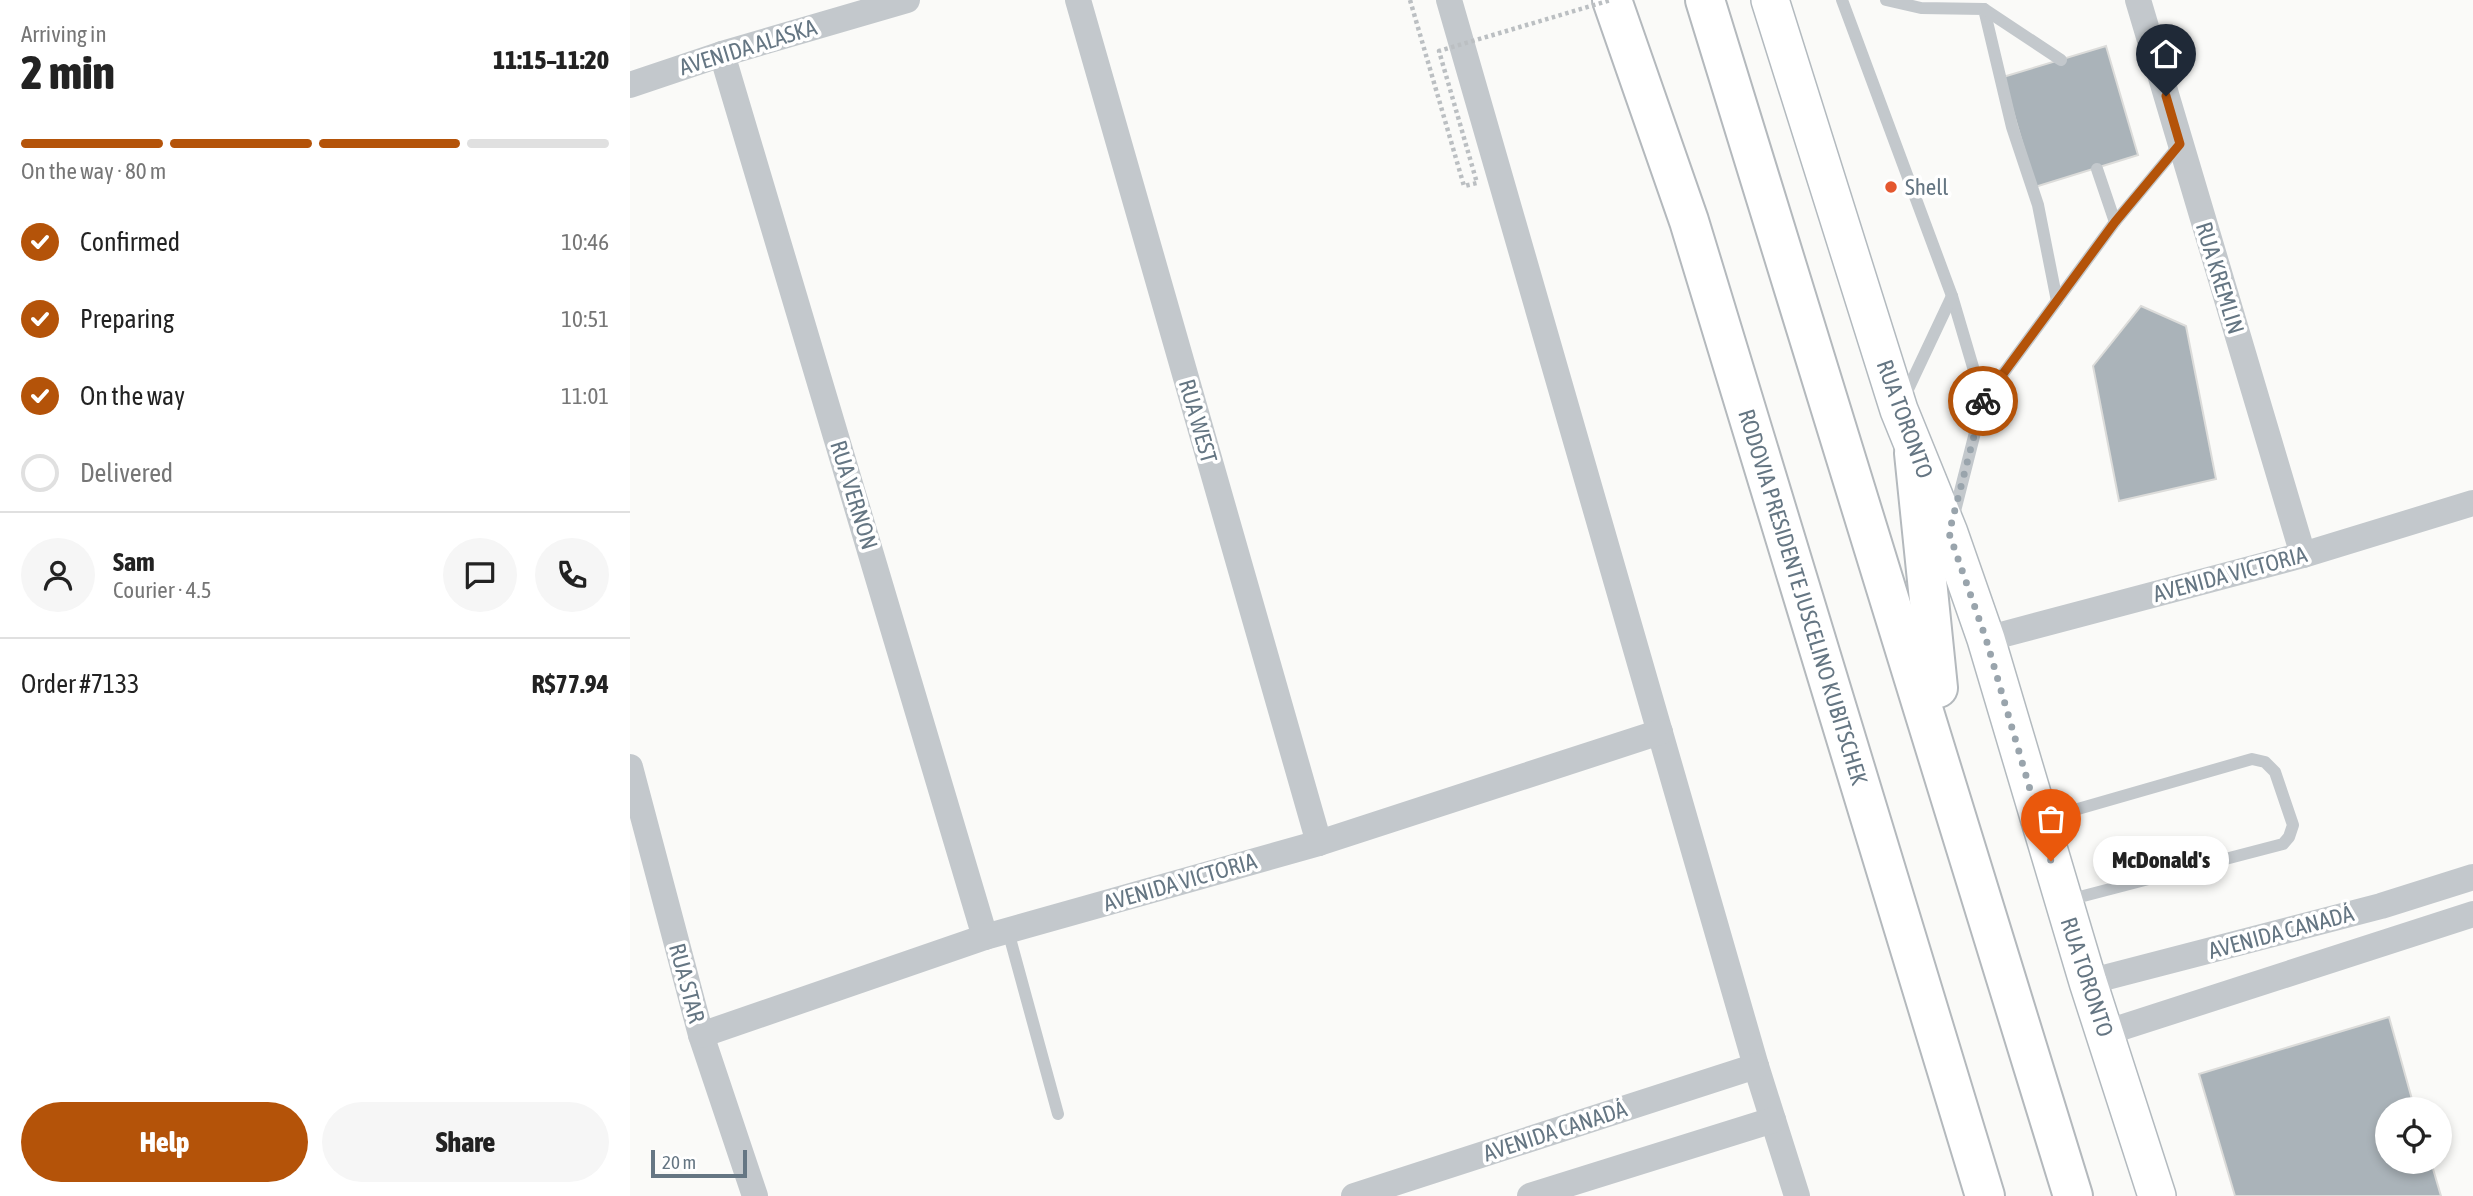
<!DOCTYPE html>
<meta charset="utf-8">
<style>
body{margin:0;font-family:"Asap Condensed",sans-serif;background:#f6f6f6;color:#222;height:100vh;display:flex;flex-direction:column;font-size:26px;white-space:nowrap}
*{box-sizing:border-box;margin:0}
p{font-size:23px;color:#767676}
.icon{flex:none;width:38px;height:38px;fill:none;stroke:currentColor;stroke-width:2;stroke-linecap:round;stroke-linejoin:round}
.map{position:relative;flex:1;overflow:hidden}
.side{display:flex;flex-direction:column;background:#fff;width:630px}
.side>*{flex:none}
.fabs{position:absolute;left:1745px;top:1097px;display:grid;gap:14px}
.fabs a{display:grid;place-items:center;width:77px;height:77px;border-radius:50%;background:#fff;box-shadow:0 4px 10px #0003;font-size:35px}
.scale{position:absolute;left:21px;bottom:18px;width:96px;box-sizing:border-box;padding-left:7px;border:4px solid #657683;border-top:0;font-size:19px;line-height:24px;white-space:nowrap;color:#657683;-webkit-text-stroke:5px #fff;paint-order:stroke}
.pin{position:absolute;display:grid;place-items:center;width:60px;height:60px;color:#fff;margin:-72px -30px;border-radius:50% 50% 50% 0;rotate:-45deg;box-shadow:0 0 7px #0007}
.pin .icon{rotate:45deg}
.courier{position:absolute;display:grid;place-items:center;width:70px;height:70px;margin:-35px;border:5px solid #b45309;border-radius:50%;background:#fff;color:#222;box-shadow:0 2px 9px #0007}
.bubble{position:absolute;height:49px;border-radius:24px;background:#fff;box-shadow:0 4px 10px #0003;font-size:23px;font-weight:800;line-height:49px;text-align:center}
.overview em{font-style:normal;font-weight:800}
.overview div{display:flex;flex-direction:column-reverse}
.overview{display:flex;align-items:center;justify-content:space-between;height:119px;padding:0 21px}
h1{font-size:46px;font-weight:800;line-height:52px}
.bar{display:grid;grid-template-columns:repeat(4,1fr);gap:10px 7px;align-content:center;height:84px;padding:0 21px}
.bar i{height:9px;border-radius:5px;background:#e0e0e0}
.bar .on{background:#b45309}
.bar p{grid-column:span 4}
.line{display:flex;align-items:center;gap:18px;padding:0 21px;border-top:2px solid #e0e0e0}
.line div{flex:1}
.round{display:grid;place-items:center;flex:none;width:74px;height:74px;border-radius:37px;background:#f6f6f6}
ol{padding:0 21px;list-style:none}
li{display:flex;align-items:center;gap:21px;height:77px}
li p{margin-inline-start:auto}
li .icon{padding:7px;border-radius:50%;background:#b45309;color:#fff;stroke-width:4}
li:last-child{color:#767676}
li i{width:38px;height:38px;border:4px solid #e0e0e0;border-radius:50%}
.cta{display:flex;gap:14px;margin-top:auto;padding:14px 21px}
.cta a{flex:1;height:80px;border-radius:42px;background:#b45309;color:#fff;font-size:28px;font-weight:800;line-height:80px;text-align:center}
.cta a+a{background:#f6f6f6;color:#222}
main{display:flex;flex:1;min-height:0}
.map>svg:first-child{display:block}
.building{fill:#aab3b9;stroke:#dcdcda;stroke-width:2}
.lines{fill:none;stroke-linecap:round;stroke-linejoin:round}
.secondary-casing{stroke:#b3babf;stroke-width:40}
.motorway-casing{stroke:#b4b9bd;stroke-width:42}
.service{stroke:#c3c8cc;stroke-width:12}
.minor{stroke:#c3c8cc;stroke-width:26}
.secondary{stroke:#fff;stroke-width:37}
.motorway{stroke:#fff;stroke-width:38}
.path-bridge{stroke:#bbbfc2;stroke-width:4.5;stroke-dasharray:3.5 3.5;stroke-linecap:butt}
.done{stroke:#99a4ac;stroke-width:7;stroke-dasharray:0 12.6}
.route{stroke:#b45309;stroke-width:9}
.poi-dot{fill:#e4572e;stroke:#fff;stroke-width:2.5}
.labels{text-anchor:middle;stroke-width:7;stroke-linejoin:round;paint-order:stroke}
.street-label{font-size:23px;fill:#657683;stroke:#fff}
.poi-label{font-size:23px;fill:#657683;stroke:#fff;text-anchor:start}
</style>
<main>
<section class="side">
<div class="overview"><div><h1>2 min</h1><p>Arriving in</p></div><em>11:15–11:20</em></div>
<div class="bar"><i class="on"></i><i class="on"></i><i class="on"></i><i></i><p>On the way · 80 m</p></div>
<ol>
<li><svg class="icon" aria-label="check" viewBox="0 0 24 24"><path d="M5 12l5 5 9-10"/></svg>Confirmed<p>10:46</p></li>
<li><svg class="icon" aria-label="check" viewBox="0 0 24 24"><path d="M5 12l5 5 9-10"/></svg>Preparing<p>10:51</p></li>
<li><svg class="icon" aria-label="check" viewBox="0 0 24 24"><path d="M5 12l5 5 9-10"/></svg>On the way<p>11:01</p></li>
<li><i></i>Delivered</li>
</ol>
<div class="line" style="height:126px"><a class="round"><svg class="icon" aria-label="person" viewBox="0 0 24 24"><circle cx="12" cy="8" r="4"/><path d="M4 21q1-7 8-7t8 7"/></svg></a><div><b>Sam</b><p>Courier · 4.5</p></div><a class="round"><svg class="icon" aria-label="chat" viewBox="0 0 24 24"><path d="M4 5h16v11H9l-5 4z"/></svg></a><a class="round"><svg class="icon" aria-label="phone" viewBox="0 0 24 24"><path d="M5 4h4l2 5-3 2q2 4 5 5l2-3 5 2v4C11 20 4 13 5 4z"/></svg></a></div>
<div class="line" style="height:91px"><div>Order #7133</div><b>R$77.94</b></div>
<div class="cta"><a>Help</a><a>Share</a></div>
</section>
<div class="map">
<svg width="1843" height="1196" viewBox="0 0 1843 1196">
<rect width="100%" height="100%" fill="#fafaf8"/>
<!-- building -->
<g class="building">
<polygon points="1476,46 1508,155 1405,187 1373,77"/>
<polygon points="1511,306 1556,326 1586,479 1489,501 1463,366"/>
<polygon points="1759,1017 1785,1110 1757,1110 1757,1162 1801,1162 1811,1196 1605,1196 1569,1074"/>
</g>
<g class="lines">
<defs>
<polyline id="secondary" points="1140,0 1269,410 1319,533 1356,639 1458,982 1527,1196"/>
<g id="motorway">
<polyline points="982,0 1059,221 1355,1196"/>
<polyline points="1075,0 1443,1196"/>
<polyline points="1284,453 1308,688"/>
</g>
</defs>
<!-- secondary casing -->
<use href="#secondary" class="secondary-casing"/>
<!-- motorway casing -->
<use href="#motorway" class="motorway-casing"/>
<!-- service -->
<g class="service">
<polyline points="1212,0 1322,296 1353,401 1323,519"/>
<polyline points="1256,0 1291,8 1354,9 1382,127 1408,205 1427,301"/>
<polyline points="1354,9 1431,60"/>
<polyline points="1467,169 1485,222"/>
<polyline points="1273,400 1322,296"/>
<polyline points="1353,401 1485,222 1550,144"/>
<polyline points="1413,819 1622,759 1635,762 1645,772 1663,825 1659,837 1653,844 1438,900"/>
<polyline points="378,931 428,1114"/>
</g>
<!-- minor -->
<g class="minor">
<polyline points="448,0 689,843"/>
<polyline points="819,0 1126,1066 1167,1196"/>
<polyline points="1508,0 1673,555"/>
<polyline points="92,54 355,937"/>
<polyline points="0,85 92,54 277,0"/>
<polyline points="1356,639 1673,555 1843,503"/>
<polyline points="0,767 71,1035 125,1196"/>
<polyline points="1458,982 1751,906 1843,877"/>
<polyline points="1475,1033 1843,914"/>
<polyline points="71,1035 355,937 689,843 1030,732"/>
<polyline points="724,1196 1126,1066"/>
<polyline points="900,1196 1143,1120"/>
</g>
<!-- secondary -->
<use href="#secondary" class="secondary"/>
<!-- motorway -->
<use href="#motorway" class="motorway"/>
<!-- path-bridge -->
<polyline class="path-bridge" points="780,0 834,186 847,183 809,51 981,0"/>
</g>
<g class="lines">
<!-- done -->
<polyline class="done" points="1353,401 1319,533 1356,639 1421,861"/>
<!-- route -->
<polyline class="route" points="1353,401 1485,222 1550,144 1536,96"/>
</g>
<!-- markers -->
<circle class="poi-dot" cx="1261" cy="187" r="7"/>
<g class="labels">
<!-- street labels -->
<g class="street-label">
<text transform="translate(118 47) rotate(-17)" y="8">AVENIDA ALASKA</text>
<text transform="translate(1590 278) rotate(73)" y="8">RUA KREMLIN</text>
<text transform="translate(1275 419) rotate(70)" y="8">RUA TORONTO</text>
<text transform="translate(568 421) rotate(74)" y="8">RUA WEST</text>
<text transform="translate(224 495) rotate(73)" y="8">RUA VERNON</text>
<text transform="translate(1600 574) rotate(-15)" y="8">AVENIDA VICTORIA</text>
<text transform="translate(1173 597) rotate(73)" y="8">RODOVIA PRESIDENTE JUSCELINO KUBITSCHEK</text>
<text transform="translate(550 882) rotate(-16)" y="8">AVENIDA VICTORIA</text>
<text transform="translate(1651 932) rotate(-15)" y="8">AVENIDA CANADÁ</text>
<text transform="translate(1457 977) rotate(72)" y="8">RUA TORONTO</text>
<text transform="translate(57 983) rotate(75)" y="8">RUA STAR</text>
<text transform="translate(925 1131) rotate(-18)" y="8">AVENIDA CANADÁ</text>
</g>
<!-- poi labels -->
<g class="poi-label">
<text x="1275" y="195">Shell</text>
</g>
</g>
</svg>
<div class="fabs">
<a><svg class="icon" aria-label="locate" viewBox="0 0 24 24"><circle cx="12" cy="12" r="6"/><path d="M12 2v4M12 18v4M2 12h4M18 12h4"/></svg></a>
</div>
<div class="scale">20 m</div>
<div class="pin" style="left:1421px;top:861px;background:#ea580c"><svg class="icon" aria-label="bag" viewBox="0 0 24 24"><path d="M5 8h14l-1 12H6zM9 8a3 3 0 0 1 6 0"/></svg></div>
<div class="pin" style="left:1536px;top:96px;background:#1f2937"><svg class="icon" aria-label="home" viewBox="0 0 24 24"><path d="M3 11l9-7 9 7M6 9v11h12V9"/></svg></div>
<div class="courier" style="left:1353px;top:401px"><svg class="icon" aria-label="bike" viewBox="0 0 24 24"><circle cx="6" cy="16" r="4"/><circle cx="18" cy="16" r="4"/><path d="M6 16l4-8h5l3 8M10 8l3 8H6M13 5h3"/></svg></div>
<div class="bubble" style="left:1463px;top:836px;width:136px">McDonald's</div>
</div>
</main>
